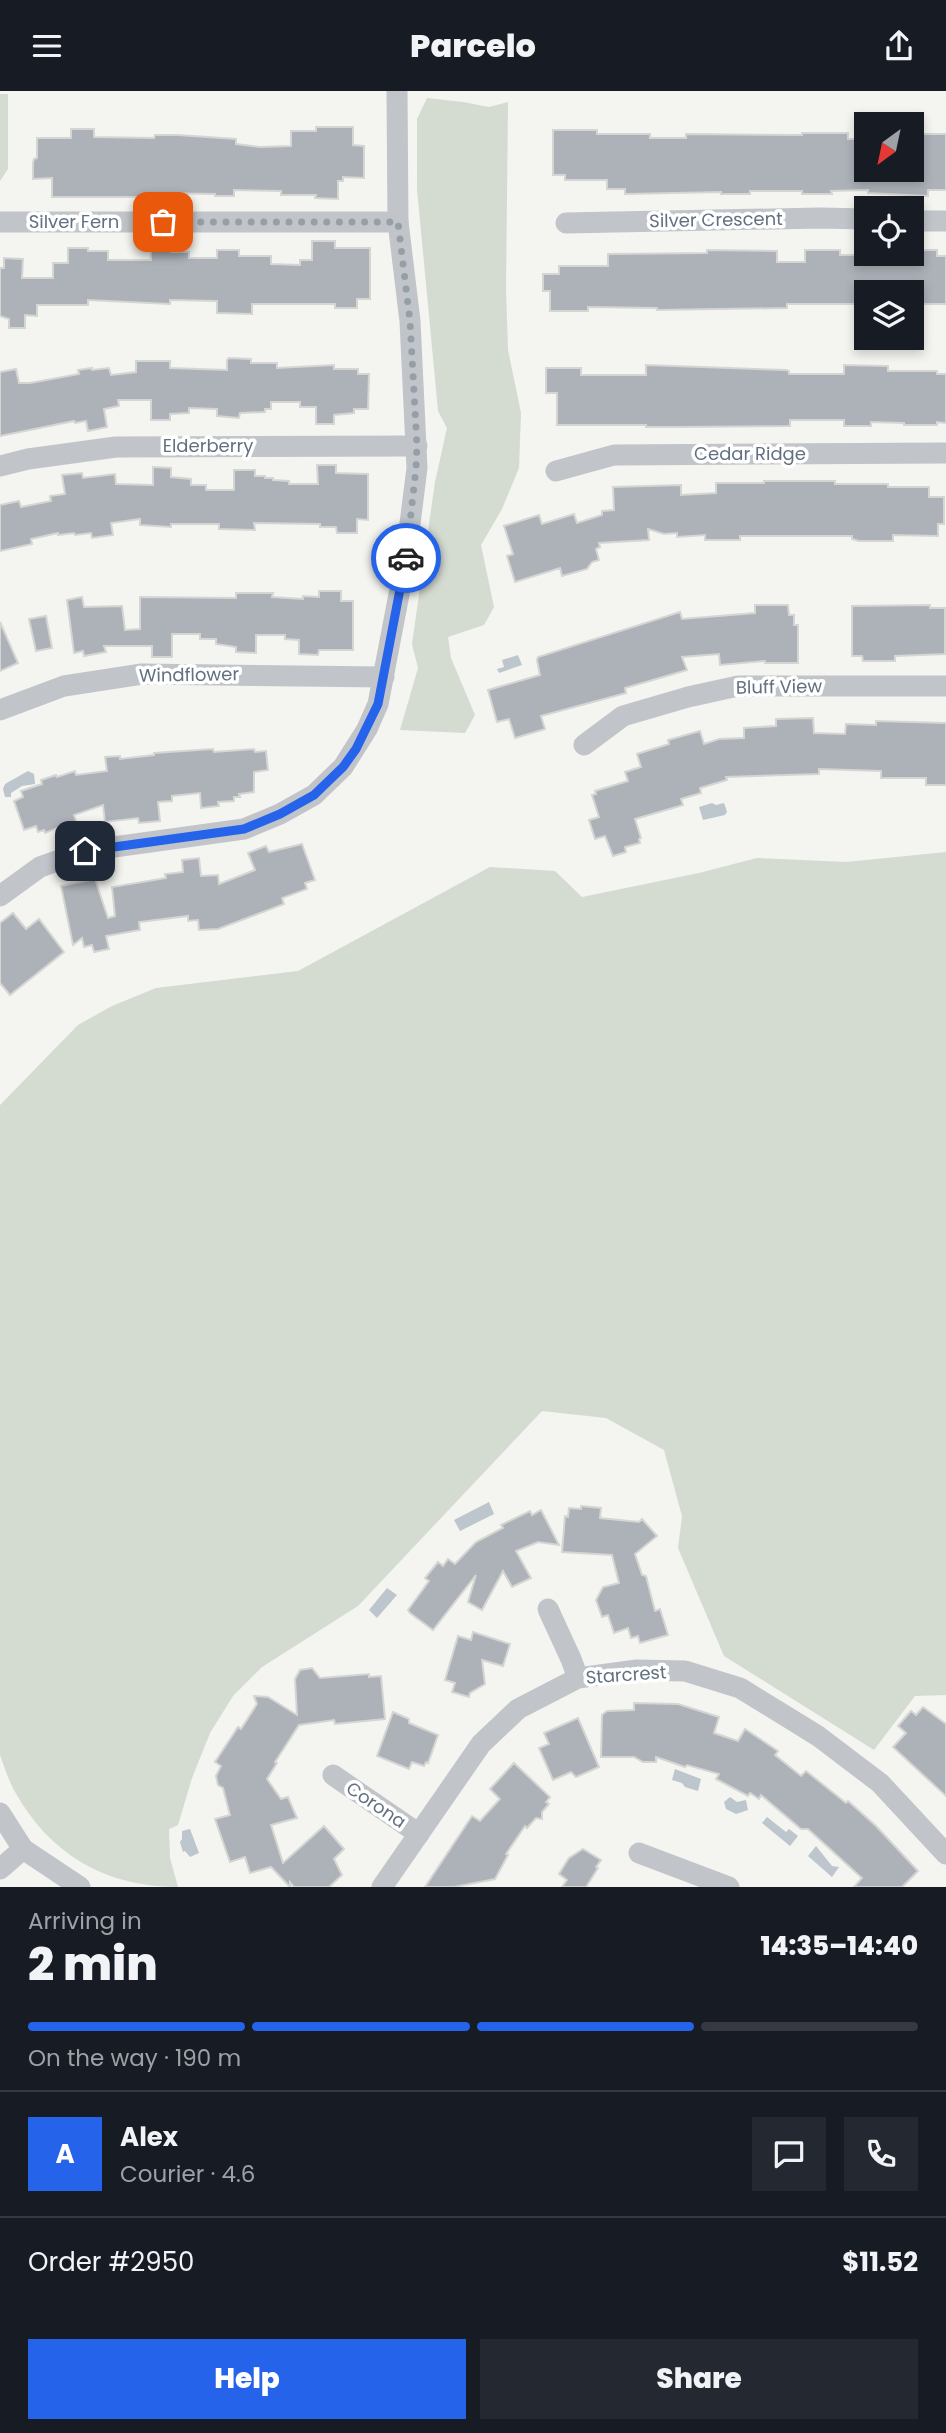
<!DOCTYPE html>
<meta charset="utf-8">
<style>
body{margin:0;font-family:Poppins,sans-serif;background:#242831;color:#f1f3f6;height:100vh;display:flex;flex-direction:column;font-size:26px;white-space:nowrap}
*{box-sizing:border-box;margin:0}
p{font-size:23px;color:#9ea1a6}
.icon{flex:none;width:38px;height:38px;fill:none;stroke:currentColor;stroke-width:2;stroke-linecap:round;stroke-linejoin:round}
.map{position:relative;height:1796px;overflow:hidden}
.side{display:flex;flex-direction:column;background:#171b24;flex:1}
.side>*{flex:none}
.needle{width:46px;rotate:213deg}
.tools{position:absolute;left:854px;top:21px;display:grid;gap:14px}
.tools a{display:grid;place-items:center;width:70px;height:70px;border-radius:0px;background:#171b24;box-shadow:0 4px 10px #0003;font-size:35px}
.pin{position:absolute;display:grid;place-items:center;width:60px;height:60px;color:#fff;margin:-30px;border-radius:14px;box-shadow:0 4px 10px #0006}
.courier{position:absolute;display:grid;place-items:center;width:70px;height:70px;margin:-35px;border:5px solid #2563eb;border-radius:50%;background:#fff;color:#222;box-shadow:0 2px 9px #0007}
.overview em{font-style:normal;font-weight:800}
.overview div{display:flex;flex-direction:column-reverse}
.overview{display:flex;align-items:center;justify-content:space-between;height:119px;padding:0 28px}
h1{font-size:46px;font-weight:800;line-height:52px}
.bar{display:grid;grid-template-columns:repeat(4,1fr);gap:10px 7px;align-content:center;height:84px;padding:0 28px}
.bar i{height:9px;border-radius:5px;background:#363941}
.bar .selected{background:#2563eb}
.bar p{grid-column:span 4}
.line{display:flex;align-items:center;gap:18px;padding:0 28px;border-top:2px solid #363941}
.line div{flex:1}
.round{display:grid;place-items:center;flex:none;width:74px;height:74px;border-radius:0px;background:#242831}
.button{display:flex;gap:14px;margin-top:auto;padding:14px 28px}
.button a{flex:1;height:80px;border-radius:0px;background:#2563eb;color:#fff;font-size:28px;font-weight:800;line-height:80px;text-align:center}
.button a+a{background:#242831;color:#f1f3f6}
header{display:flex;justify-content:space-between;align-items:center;height:91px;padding:0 28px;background:#171b24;font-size:32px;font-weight:800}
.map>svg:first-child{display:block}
.green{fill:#d4dbd1}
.water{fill:#bcc6cc}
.building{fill:#acb2b8;stroke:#d5d5d3;stroke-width:2}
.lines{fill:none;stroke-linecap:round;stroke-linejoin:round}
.minor{stroke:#c1c4c8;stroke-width:21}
.done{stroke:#959fa8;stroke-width:7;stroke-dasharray:0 12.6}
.route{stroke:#2563eb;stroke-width:9}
.labels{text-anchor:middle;stroke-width:7;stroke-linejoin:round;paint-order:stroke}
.street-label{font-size:18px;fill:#627181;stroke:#fff}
</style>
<header><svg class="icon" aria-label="menu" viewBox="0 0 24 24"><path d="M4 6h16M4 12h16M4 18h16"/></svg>Parcelo<svg class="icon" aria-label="share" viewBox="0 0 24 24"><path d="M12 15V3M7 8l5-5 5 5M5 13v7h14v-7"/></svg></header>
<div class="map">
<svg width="946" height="1796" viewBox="0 0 946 1796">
<rect width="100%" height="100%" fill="#f4f4f0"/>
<!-- green -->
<g class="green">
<polygon points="0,3 8,3 8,78 0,90"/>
<polygon points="427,7 463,11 489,16 508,11 506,199 508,259 521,322 519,377 502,418 481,454 494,516 484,534 448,546 451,567 475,624 465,642 400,639 418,577 412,553 435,391 447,337 438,320 417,98 417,28"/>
<path d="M946,761V1604L915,1605L874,1659L724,1565L678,1457L682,1425L664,1359L606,1327L542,1320L358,1515L262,1576L233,1605L210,1642L192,1687L178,1734L169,1738L170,1767L178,1796C105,1796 49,1763 14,1699C8,1688 4,1675 0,1664V1014L78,934L112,915L156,897L298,880L490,776L555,780L582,806L699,782L757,767L846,771Z"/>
</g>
<!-- water -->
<g class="water">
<polygon points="518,564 522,574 499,582 497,578 504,576 502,569"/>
<polygon points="28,680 34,683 35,693 22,695 11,702 11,706 5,706 3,698 5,693"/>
<polygon points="712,712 716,714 724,712 727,721 725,724 703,729 699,716"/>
<polygon points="489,1411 494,1423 460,1440 454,1429"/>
<polygon points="387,1497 397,1504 377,1527 369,1519"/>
<polygon points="675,1678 701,1688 698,1700 685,1696 682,1692 672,1689"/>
<polygon points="730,1706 737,1711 746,1709 748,1719 736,1723 726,1718 724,1711"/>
<polygon points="767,1726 786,1741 789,1738 798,1745 790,1755 762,1732"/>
<polygon points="190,1738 199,1762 190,1766 185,1760 183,1761 180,1751 182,1748 182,1740"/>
<polygon points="816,1755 832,1775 839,1776 832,1786 808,1765"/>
</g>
<!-- building -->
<g class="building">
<polygon points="316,36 353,36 353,54 364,55 364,87 343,86 343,90 338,90 338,108 315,107 316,104 281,104 281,100 234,99 234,105 215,105 215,103 154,102 154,106 52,106 52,87 33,88 33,72 34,68 37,67 37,47 71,47 71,38 94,38 94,46 154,47 155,44 178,44 236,48 236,53 260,56 291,55 291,40 316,40"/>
<polygon points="553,39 597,39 597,43 650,43 650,47 686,47 686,43 802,44 802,42 848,42 848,48 866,48 866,79 912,79 912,43 946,43 946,99 928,99 928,105 868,102 868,99 831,100 832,103 802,103 802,100 750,100 750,103 721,103 721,101 625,103 625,98 607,98 607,89 565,89 565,84 553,84"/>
<polygon points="312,150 335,150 335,157 370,157 370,208 357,208 357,217 335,217 335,213 252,213 252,223 217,222 217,210 170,209 170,213 88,209 88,214 37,214 37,225 25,224 25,237 9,237 9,228 0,225 0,177 4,177 4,167 23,168 22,187 53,187 53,172 68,172 68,157 88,157 88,160 108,160 108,169 151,169 151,151 171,152 171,161 189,161 189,167 217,167 217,159 239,159 239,165 271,165 271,173 300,174 300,169 312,169"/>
<polygon points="707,159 777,160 777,171 805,171 805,159 840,159 840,164 873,164 873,174 906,174 905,163 912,163 912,159 937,159 937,165 946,165 946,213 912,213 912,201 866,201 866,213 787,213 787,217 657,219 657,217 588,216 588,220 550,220 550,200 543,200 543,183 559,183 559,175 608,175 608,163 707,162"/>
<polygon points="229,267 251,268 251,272 277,272 277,277 334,274 334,278 358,278 358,283 369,283 368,318 354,318 354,322 334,324 334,333 316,333 316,316 300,316 300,311 271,311 271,318 265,318 265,321 240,322 239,327 217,325 217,318 189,317 189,322 170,323 170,329 151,329 151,309 118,309 119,315 104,318 107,336 88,340 86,330 75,332 74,330 0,345 0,281 16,278 19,292 30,292 79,283 78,279 92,277 92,279 109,277 111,284 136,281 136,270 170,270 170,277 227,279 227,269"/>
<polygon points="646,274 786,279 789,280 789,283 844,283 844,274 888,275 888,280 937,280 937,283 946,283 946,332 937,331 937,334 904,334 904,332 871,331 871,335 844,335 844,329 790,329 790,335 675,336 646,336 646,334 557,334 557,302 546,302 546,277 581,277 581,284 646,284"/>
<polygon points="317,374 336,374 336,382 368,383 368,429 357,428 357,442 337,442 336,436 320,436 320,433 254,432 255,439 219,438 219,433 171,433 171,436 140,434 140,428 111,432 113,444 92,447 91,442 75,444 74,442 58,444 58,442 31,448 32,453 0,460 0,414 19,410 21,416 51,410 50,405 65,403 62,384 82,382 83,387 115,383 116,393 153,394 153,376 171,377 171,386 191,388 191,394 206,394 206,399 234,399 234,379 255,379 255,385 265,385 265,387 273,387 273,389 289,390 289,393 318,393"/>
<polygon points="764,390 835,390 835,393 888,393 888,396 929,396 929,406 944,406 944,433 938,433 938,445 893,444 893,450 859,450 852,448 852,445 740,445 740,449 705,449 705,444 677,446 677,442 664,443 648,438 649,449 599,452 600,456 596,458 599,469 592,471 587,478 562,485 560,477 515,491 507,465 513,463 504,435 539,424 542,433 574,423 577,432 602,424 602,420 614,419 613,396 681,394 681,404 716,402 716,392 764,392"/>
<polygon points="319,500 341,500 341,510 353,510 353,559 319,559 318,564 299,563 299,549 285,548 285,544 256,544 256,562 236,561 236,556 216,553 216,548 200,548 200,543 172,543 172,566 152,566 152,555 104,555 106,561 84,565 83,560 74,562 67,509 82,506 84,516 122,515 125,539 140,538 140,506 236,507 236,502 273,502 272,506 303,508 303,505 319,506"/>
<polygon points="755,514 788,514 789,524 794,524 794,534 798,534 798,572 765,572 765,570 720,574 719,563 682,566 687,579 625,597 626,602 541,625 545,638 515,647 509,628 497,631 488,599 540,584 537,569 538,566 680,521 682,528 755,522"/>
<polygon points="930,514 930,517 945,517 945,563 895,565 895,570 863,570 862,565 852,565 852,515"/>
<polygon points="46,525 52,557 36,560 29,528"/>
<polygon points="0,531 18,572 0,580"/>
<polygon points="813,627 814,642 845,643 846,633 876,634 876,630 946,632 946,694 926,694 926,687 881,687 881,680 819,678 819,683 726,686 727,689 700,697 701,702 681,708 683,714 635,728 641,747 639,748 640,752 625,756 626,761 613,765 605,745 595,748 589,729 599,726 592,704 596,703 595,700 628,690 625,681 641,676 637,663 669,653 668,649 700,640 704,653 719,648 744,647 744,637 776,635 776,628"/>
<polygon points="213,658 214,661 254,658 255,661 266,660 268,679 254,681 254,701 239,703 240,706 234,706 234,710 218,711 219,715 201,717 200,702 172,705 172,710 158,711 160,730 139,732 138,727 105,731 103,714 74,724 80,741 61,747 57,737 45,742 44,739 38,741 36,735 24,739 14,710 23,706 21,700 42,693 41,689 56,684 57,686 75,680 76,684 107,680 105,666 120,665 120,668 154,664 154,662"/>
<polygon points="302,753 315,789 305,792 307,798 282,807 284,813 218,838 199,839 198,829 188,830 188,825 139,831 140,839 106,845 109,858 94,861 92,854 84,856 82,847 73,854 61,795 95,788 108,827 115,825 112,796 166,787 165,783 183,781 182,769 199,767 201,785 218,784 219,793 255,779 248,762 266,755 269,761"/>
<polygon points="13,822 26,838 39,828 64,861 10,904 0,892 0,832"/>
<polygon points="581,1415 601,1417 600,1427 639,1431 642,1428 657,1445 635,1463 642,1484 646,1485 655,1520 660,1518 668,1544 640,1552 638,1545 631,1547 628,1537 614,1542 608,1524 602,1526 596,1509 603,1496 619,1492 612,1464 562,1461 565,1425 568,1426 569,1417 581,1418"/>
<polygon points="541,1419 559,1454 538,1451 516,1460 531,1487 512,1496 503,1480 482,1519 468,1511 476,1484 433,1539 410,1522 408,1519 429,1490 425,1487 438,1471 443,1475 448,1468 455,1473 476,1451 503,1437 501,1434 530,1420 532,1424"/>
<polygon points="473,1541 510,1553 503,1575 482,1569 485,1593 470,1602 469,1606 452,1601 455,1592 445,1589 458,1545 471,1549"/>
<polygon points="312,1577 320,1587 369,1583 369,1586 381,1585 385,1628 335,1633 334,1629 299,1634 275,1671 277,1672 267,1688 281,1708 288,1706 297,1727 271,1734 283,1772 324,1735 344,1758 334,1768 342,1784 329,1796 294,1796 290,1791 290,1796 271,1776 250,1782 245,1766 230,1771 215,1728 230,1724 223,1697 218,1694 216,1685 221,1675 215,1671 238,1636 241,1638 257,1613 254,1605 268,1606 297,1624 295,1588 300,1579"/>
<polygon points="634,1612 678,1613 719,1626 714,1642 738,1650 745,1638 778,1660 775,1664 801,1685 806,1680 846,1712 848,1710 876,1735 918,1780 902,1796 854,1796 862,1787 808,1738 801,1738 761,1704 759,1708 750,1702 748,1705 716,1688 719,1683 687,1674 685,1676 656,1666 656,1671 643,1671 634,1666 601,1666 602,1624 607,1620 634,1619"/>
<polygon points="923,1616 946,1633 946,1705 893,1656 906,1642 898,1635 911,1620 916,1624"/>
<polygon points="393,1621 409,1628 409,1632 438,1644 428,1672 426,1671 424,1675 412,1671 409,1678 377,1665"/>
<polygon points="578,1627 599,1676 576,1686 571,1681 553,1689 539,1657 549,1653 544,1642"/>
<polygon points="514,1672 550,1706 546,1711 549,1713 542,1721 542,1728 536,1727 527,1737 525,1735 506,1763 508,1764 495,1788 454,1796 425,1796 472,1725 480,1730 500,1708 490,1698"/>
<polygon points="583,1758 601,1769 596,1776 598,1777 586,1796 562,1796 567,1789 559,1783 569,1767"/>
</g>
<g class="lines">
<!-- minor -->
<g class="minor">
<polyline points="912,130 946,130"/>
<polyline points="1,131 398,131"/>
<polyline points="566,132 820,127 866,128"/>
<polyline points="0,375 28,368 116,356 417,355"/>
<polyline points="556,380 614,364 946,362"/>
<polyline points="0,619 64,595 142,583 384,586"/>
<polyline points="584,654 623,625 688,606 738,595 946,595"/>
<polyline points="0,805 40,776 85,760 244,738 280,723 314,704 343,676 367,638 378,613 405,472 417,377 410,230 398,131 397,0"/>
<polyline points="548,1518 571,1568 578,1587"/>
<polyline points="333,1684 419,1743"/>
<polyline points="0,1722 23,1758 80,1796"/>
<polyline points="639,1762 729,1796"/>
<polyline points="0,1778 23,1758"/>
<polyline points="382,1796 481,1653 518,1618 578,1587 637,1579 685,1580 740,1597 818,1645 880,1692 946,1763"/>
</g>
</g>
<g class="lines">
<!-- done -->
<polyline class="done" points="163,131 398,131 410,230 417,355 416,377 406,467"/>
<!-- route -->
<polyline class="route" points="85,760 244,738 280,723 314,704 343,676 356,658 378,613 406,467"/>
</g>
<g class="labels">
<!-- street labels -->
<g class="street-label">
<text transform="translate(716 129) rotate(-1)" y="6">Silver Crescent</text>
<text x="74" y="137">Silver Fern</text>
<text x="208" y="361">Elderberry</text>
<text x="750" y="369">Cedar Ridge</text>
<text transform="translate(189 584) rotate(-1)" y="6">Windflower</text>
<text transform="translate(779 596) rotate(-1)" y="6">Bluff View</text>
<text transform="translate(626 1584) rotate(-4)" y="6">Starcrest</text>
<text transform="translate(376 1714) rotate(34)" y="6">Corona</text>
</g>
</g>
</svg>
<div class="tools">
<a><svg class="needle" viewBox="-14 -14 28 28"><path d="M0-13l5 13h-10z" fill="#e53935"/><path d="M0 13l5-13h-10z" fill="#9ea1a6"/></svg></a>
<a><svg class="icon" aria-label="locate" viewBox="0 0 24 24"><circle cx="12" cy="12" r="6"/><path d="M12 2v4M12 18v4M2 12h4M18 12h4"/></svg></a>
<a><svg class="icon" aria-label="layers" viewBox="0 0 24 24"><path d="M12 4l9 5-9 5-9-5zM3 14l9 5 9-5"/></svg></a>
</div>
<div class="pin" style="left:163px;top:131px;background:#ea580c"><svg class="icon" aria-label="bag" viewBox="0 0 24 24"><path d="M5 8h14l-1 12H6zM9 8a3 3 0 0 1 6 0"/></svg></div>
<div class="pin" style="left:85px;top:760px;background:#1f2937"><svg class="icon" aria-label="home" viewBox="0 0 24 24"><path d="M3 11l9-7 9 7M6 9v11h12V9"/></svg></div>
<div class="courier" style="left:406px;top:467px"><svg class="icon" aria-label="car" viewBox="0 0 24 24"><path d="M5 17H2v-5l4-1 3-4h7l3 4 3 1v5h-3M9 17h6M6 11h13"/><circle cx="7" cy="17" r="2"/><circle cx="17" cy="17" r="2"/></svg></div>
</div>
<section class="side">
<div class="overview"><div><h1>2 min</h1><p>Arriving in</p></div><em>14:35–14:40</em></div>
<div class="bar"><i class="selected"></i><i class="selected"></i><i class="selected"></i><i></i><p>On the way · 190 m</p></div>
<div class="line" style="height:126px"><b class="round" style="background:#2563eb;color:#fff">A</b><div><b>Alex</b><p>Courier · 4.6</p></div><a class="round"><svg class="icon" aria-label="chat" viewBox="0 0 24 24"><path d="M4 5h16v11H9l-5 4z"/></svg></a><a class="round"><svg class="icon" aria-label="phone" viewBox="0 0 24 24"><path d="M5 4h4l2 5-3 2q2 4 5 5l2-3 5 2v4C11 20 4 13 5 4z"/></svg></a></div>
<div class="line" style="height:91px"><div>Order #2950</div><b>$11.52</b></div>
<div class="button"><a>Help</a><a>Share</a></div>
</section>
